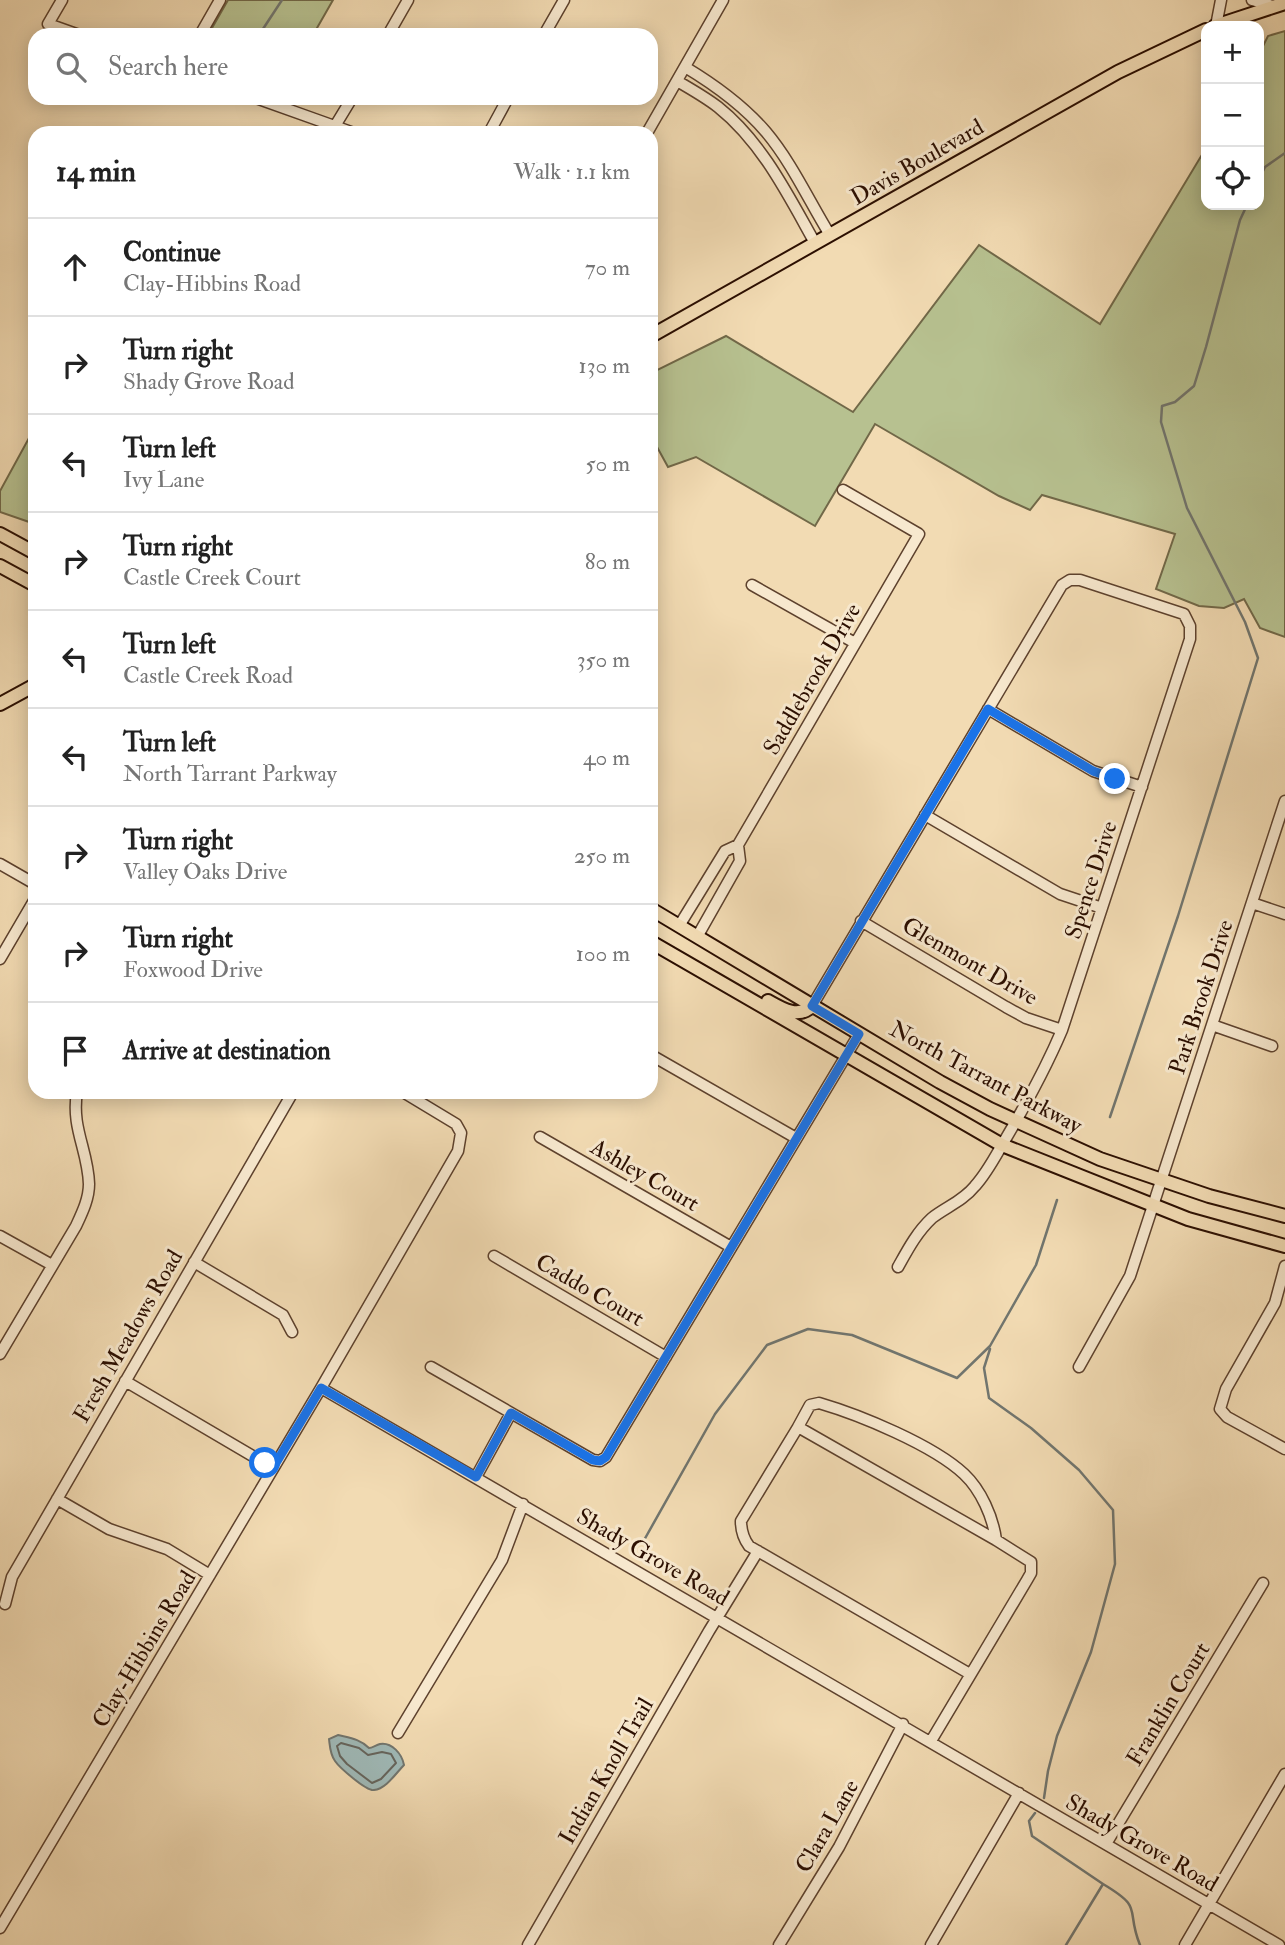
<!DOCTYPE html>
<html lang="en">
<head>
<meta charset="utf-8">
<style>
	body { margin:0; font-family:"IM FELL Double Pica",serif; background:#f2f2f2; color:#222 }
	.controls { position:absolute; right:21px; top:21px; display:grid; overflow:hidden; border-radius:14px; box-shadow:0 4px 18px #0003 }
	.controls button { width:63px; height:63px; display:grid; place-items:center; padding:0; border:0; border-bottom:2px solid #e0e0e0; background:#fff; color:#222; font:35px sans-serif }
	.stop { position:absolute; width:21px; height:21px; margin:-16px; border:5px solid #1a73e8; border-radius:50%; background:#fff }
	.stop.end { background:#1a73e8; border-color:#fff; box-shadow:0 2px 7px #0008 }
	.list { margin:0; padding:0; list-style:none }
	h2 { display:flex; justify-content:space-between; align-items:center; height:91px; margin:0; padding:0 28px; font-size:30px }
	h2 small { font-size:23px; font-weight:400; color:#767676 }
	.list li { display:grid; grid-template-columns:46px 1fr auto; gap:21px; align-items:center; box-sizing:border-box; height:98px; padding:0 28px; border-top:2px solid #e0e0e0 }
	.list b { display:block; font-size:26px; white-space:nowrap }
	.list p { margin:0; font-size:23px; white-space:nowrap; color:#767676 }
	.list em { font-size:23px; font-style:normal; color:#767676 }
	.icon { flex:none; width:38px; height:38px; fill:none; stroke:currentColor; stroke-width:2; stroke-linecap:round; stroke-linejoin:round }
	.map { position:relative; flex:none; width:1285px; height:1945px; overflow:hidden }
	.search { position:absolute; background:#fff; box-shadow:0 4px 18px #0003; left:28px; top:28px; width:630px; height:77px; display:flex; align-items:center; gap:18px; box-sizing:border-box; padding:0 24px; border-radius:21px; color:#767676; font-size:26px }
	.panel { position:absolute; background:#fff; box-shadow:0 4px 18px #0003; left:28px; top:126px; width:630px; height:973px; border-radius:21px }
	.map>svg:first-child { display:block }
	.green { fill:#b7c190; stroke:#716848; stroke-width:2 }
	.water { fill:#9fb9b7; stroke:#71756e; stroke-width:2 }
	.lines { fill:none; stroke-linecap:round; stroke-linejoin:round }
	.shore { stroke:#65645c; stroke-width:2 }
	.stream { stroke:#71756e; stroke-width:2.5 }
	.minor-casing { stroke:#5d412d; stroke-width:13 }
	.major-casing { stroke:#2b0e00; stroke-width:16 }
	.minor { stroke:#f7e8ce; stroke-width:10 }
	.major { stroke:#f2dbb3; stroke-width:12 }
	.route { stroke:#1a73e8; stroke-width:9 }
	.labels { text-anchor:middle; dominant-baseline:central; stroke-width:6; stroke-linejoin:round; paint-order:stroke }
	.street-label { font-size:23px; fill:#2b0e00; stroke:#f7e8ce }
</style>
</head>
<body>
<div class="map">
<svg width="1285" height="1945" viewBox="0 0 1285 1945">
	<rect width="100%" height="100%" fill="#f2dbb3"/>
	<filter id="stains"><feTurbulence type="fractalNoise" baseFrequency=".00286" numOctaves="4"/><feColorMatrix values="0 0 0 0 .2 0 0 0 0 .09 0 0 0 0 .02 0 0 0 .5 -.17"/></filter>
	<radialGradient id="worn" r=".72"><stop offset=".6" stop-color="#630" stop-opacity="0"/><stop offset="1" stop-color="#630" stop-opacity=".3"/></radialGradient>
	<path class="green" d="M228,0H333L313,35H208Z
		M1285,31V637L1260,628L1244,599L1224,608L1199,606L1156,589L1175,534L1042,495L1030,510L999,496L875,424L815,526L696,457L668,467L651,436V373L726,336L853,412L979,245L1100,324L1206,148V205H1259V54L1268,36Z
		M35,427V524L0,512V491Z"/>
	<path class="water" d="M338,1735C350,1738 360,1739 369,1748C372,1748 376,1745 380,1744C392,1742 402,1754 404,1765C396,1773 386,1789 374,1790C367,1792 339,1767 335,1761C330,1754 330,1747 329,1739Z"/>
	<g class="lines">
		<path class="shore" d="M341,1743L359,1748L368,1755L382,1752L391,1754L396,1763L381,1779L372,1783L347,1764L340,1756L337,1746Z"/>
		<path class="stream" d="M259,35L282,0
			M1259,179L1265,167L1285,153
			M1110,1117L1178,916L1258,658L1245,622L1187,508L1161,422L1162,406L1175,402L1194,386L1206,347L1240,220L1247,205
			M990,1349L984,1368L989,1398L1031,1428L1079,1470L1113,1510L1115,1564L1091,1652L1057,1736L1048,1771L1044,1798
			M643,1542L715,1414L767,1345L808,1329L852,1335L957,1378L990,1346L1036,1265L1057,1200
			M1035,1813L1029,1821L1032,1836L1103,1884L1066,1945
			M1103,1884C1145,1909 1125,1908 1140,1945"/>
		<defs>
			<path id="minor" d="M62,0L48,24L79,35
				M1252,0L1273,6
				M1216,26L1221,0
				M200,35L220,0
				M388,35L408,0
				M544,35L564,0
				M685,67C715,85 743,105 766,132C792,163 809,201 830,235
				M677,81C691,89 705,97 718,107C762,142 788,195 815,243
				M256,98L354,133
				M335,126L352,98
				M489,133L508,98
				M647,133L723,0
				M752,585L855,643
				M988,709L1093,771L1142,787
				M925,815L1060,894L1102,908
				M0,864L35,884
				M1252,903L1285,914
				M861,921L1006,1007L1026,1018L1062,1030
				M679,926L725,851L738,845L919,534L843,490
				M697,937L740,861L738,845
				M0,959L35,899
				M812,1006L1062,585L1070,580H1080L1184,614L1190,626V639L1062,1030C1045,1070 1024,1108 1002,1145C994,1159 986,1174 975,1186C963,1201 946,1207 932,1218C917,1232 908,1249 898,1267
				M1212,1025L1272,1046
				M651,1055L796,1138
				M540,1137L731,1247
				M0,1236L52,1265
				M494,1256L666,1357
				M194,1262L283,1315L292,1332
				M1285,1266L1275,1303L1226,1389L1220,1409L1227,1417L1285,1449
				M0,1354L76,1226C82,1213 89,1199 89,1184C88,1150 71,1128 77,1092
				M431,1367L593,1460L600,1461L606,1457L859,1034
				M1079,1367L1130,1276L1285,801
				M125,1381L273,1468
				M321,1388L1279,1945
				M798,1427L810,1405L819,1403C860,1415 933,1445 964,1474C981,1490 993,1517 996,1540
				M476,1477L511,1413
				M57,1499L109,1529L167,1549L210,1575
				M5,1604L12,1577L293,1092
				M398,1733L502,1560L523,1504
				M931,1741L1027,1580L1031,1573V1562L996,1540L798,1427L741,1521C741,1531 743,1538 749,1546L970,1674
				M1106,1844L1263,1583
				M0,1928L321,1388L458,1151L461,1133L456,1124L403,1092
				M528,1945L709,1631L758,1551
				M779,1945L839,1847L903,1724
				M931,1945L1019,1793
				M1185,1945L1285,1774"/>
			<path id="major" d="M1215,26L1285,3
				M651,336L1118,72L1206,30
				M0,534L35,553
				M0,566L35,585
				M0,704L35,685
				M651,909L940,1082L990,1109L1100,1159L1209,1196L1285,1216
				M651,942L1002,1145L1188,1219L1285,1246
				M768,1001C782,1009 798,1019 812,1006"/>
		</defs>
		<use href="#minor" class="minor-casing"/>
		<use href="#major" class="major-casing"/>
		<use href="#minor" class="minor"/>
		<use href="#major" class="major"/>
	</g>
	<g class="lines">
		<path class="route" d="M265,1463L273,1468L321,1388L476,1477L511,1413L593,1460L600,1461L606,1457L859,1034L812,1006L988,709L1093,771L1115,779"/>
	</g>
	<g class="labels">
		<g class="street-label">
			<text transform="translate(917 162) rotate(-30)">Davis Boulevard</text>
			<text transform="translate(812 679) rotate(-60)">Saddlebrook Drive</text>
			<text transform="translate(1091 880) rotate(-72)">Spence Drive</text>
			<text transform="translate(970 961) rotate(30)">Glenmont Drive</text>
			<text transform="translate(1201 997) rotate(-72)">Park Brook Drive</text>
			<text transform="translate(986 1077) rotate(28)">North Tarrant Parkway</text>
			<text transform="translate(645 1175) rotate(30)">Ashley Court</text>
			<text transform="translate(590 1290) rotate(30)">Caddo Court</text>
			<text transform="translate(128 1336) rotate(-60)">Fresh Meadows Road</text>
			<text transform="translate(653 1557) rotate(30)">Shady Grove Road</text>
			<text transform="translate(144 1649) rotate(-59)">Clay-Hibbins Road</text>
			<text transform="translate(1168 1704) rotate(-59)">Franklin Court</text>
			<text transform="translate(606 1771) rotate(-60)">Indian Knoll Trail</text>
			<text transform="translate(827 1826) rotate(-60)">Clara Lane</text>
			<text transform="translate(1142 1843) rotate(30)">Shady Grove Road</text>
		</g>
	</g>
	<rect width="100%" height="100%" filter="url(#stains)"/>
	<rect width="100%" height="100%" fill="url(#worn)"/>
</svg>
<div class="controls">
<button>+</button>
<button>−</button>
<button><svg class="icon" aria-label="locate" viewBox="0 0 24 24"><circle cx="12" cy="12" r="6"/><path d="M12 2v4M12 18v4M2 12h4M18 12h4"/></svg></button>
</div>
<div class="stop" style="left:265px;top:1463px"></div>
<div class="stop end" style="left:1115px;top:779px"></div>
<div class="search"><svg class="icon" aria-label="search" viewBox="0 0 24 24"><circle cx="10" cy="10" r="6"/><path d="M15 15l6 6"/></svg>Search here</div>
<section class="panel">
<h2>14 min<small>Walk · 1.1 km</small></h2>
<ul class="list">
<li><svg class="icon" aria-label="ahead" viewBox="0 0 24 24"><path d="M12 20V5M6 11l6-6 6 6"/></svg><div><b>Continue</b><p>Clay-Hibbins Road</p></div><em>70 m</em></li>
<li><svg class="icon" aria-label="right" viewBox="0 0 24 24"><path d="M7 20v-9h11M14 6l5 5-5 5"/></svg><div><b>Turn right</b><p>Shady Grove Road</p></div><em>130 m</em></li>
<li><svg class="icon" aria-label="left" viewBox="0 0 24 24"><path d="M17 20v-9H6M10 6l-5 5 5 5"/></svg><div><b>Turn left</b><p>Ivy Lane</p></div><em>50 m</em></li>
<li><svg class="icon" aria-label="right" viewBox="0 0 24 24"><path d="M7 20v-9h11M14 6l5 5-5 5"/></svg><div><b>Turn right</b><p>Castle Creek Court</p></div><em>80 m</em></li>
<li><svg class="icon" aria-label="left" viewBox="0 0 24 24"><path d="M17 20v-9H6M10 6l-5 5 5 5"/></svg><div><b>Turn left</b><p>Castle Creek Road</p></div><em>350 m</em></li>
<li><svg class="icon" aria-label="left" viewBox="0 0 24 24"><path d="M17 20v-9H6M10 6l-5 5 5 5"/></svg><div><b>Turn left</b><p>North Tarrant Parkway</p></div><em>40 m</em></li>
<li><svg class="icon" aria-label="right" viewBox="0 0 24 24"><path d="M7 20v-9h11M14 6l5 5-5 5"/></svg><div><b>Turn right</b><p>Valley Oaks Drive</p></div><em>250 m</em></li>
<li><svg class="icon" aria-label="right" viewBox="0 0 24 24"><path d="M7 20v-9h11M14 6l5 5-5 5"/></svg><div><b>Turn right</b><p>Foxwood Drive</p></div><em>100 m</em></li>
<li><svg class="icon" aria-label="arrive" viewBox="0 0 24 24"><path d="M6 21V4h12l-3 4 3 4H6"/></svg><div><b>Arrive at destination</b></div></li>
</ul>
</section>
</div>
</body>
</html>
